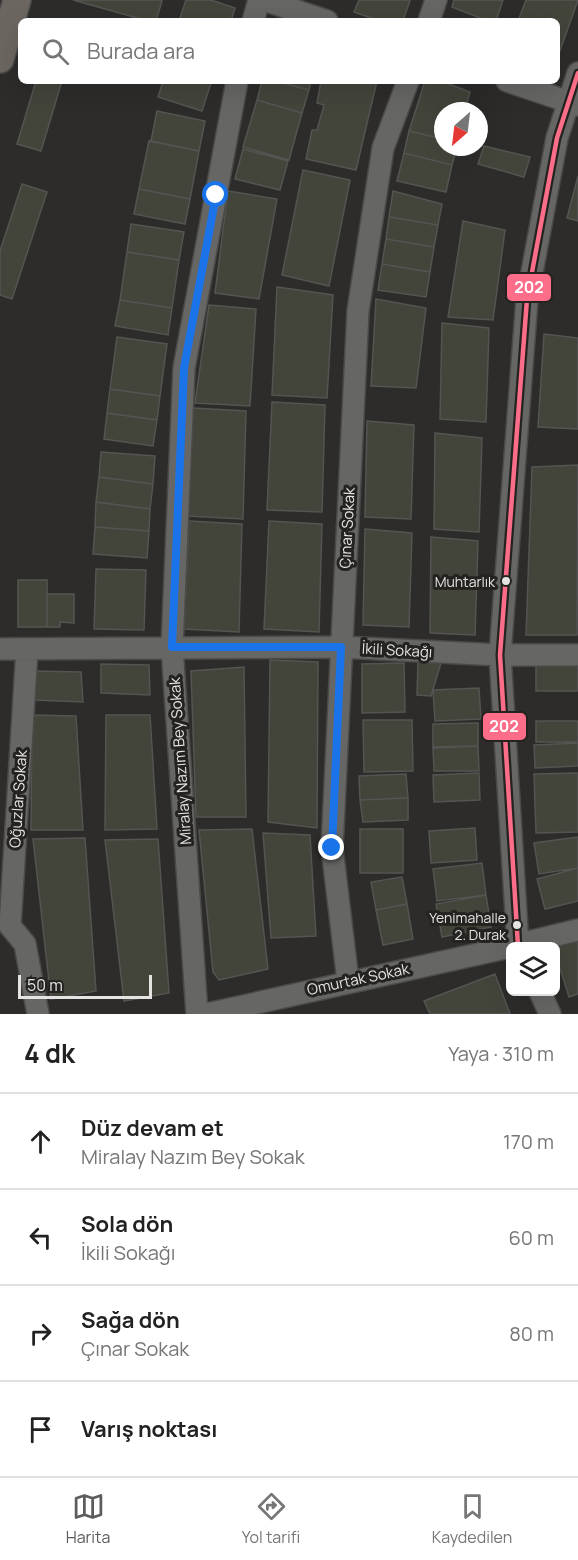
<!DOCTYPE html>
<html lang="tr">
<head>
<meta charset="utf-8">
<style>
	body { margin:0; font-family:Manrope,sans-serif; background:#f6f6f6; color:#222 }
	.controls { position:absolute; right:18px; bottom:18px; display:grid; overflow:hidden; border-radius:9px; box-shadow:0 6px 24px #0002 }
	.controls button { width:54px; height:54px; display:grid; place-items:center; padding:0; border:0; border-bottom:2px solid #e0e0e0; background:#fff; color:#222; font:30px sans-serif }
	.compass { position:absolute; left:434px; top:102px; width:54px; height:54px; border-radius:50%; background:#fff; box-shadow:0 6px 24px #0002; rotate:208deg }
	.scale { position:absolute; left:18px; bottom:15px; width:134px; box-sizing:border-box; padding-left:6px; border:3px solid #e5e4e2; border-top:0; font-size:16px; line-height:21px; white-space:nowrap; color:#e5e4e2; -webkit-text-stroke:4px #242320; paint-order:stroke }
	.stop { position:absolute; width:18px; height:18px; margin:-14px; border:4px solid #1a73e8; border-radius:50%; background:#fff }
	.stop.end { background:#1a73e8; border-color:#fff; box-shadow:0 2px 6px #0008 }
	.list { margin:0; padding:0; list-style:none }
	h2 { display:flex; justify-content:space-between; align-items:center; height:78px; margin:0; padding:0 24px; font-size:26px }
	h2 small { font-size:20px; font-weight:400; color:#767676 }
	.list li { display:grid; grid-template-columns:39px 1fr auto; gap:18px; align-items:center; box-sizing:border-box; height:96px; padding:0 24px; border-top:2px solid #e0e0e0 }
	.list b { display:block; font-size:22px; white-space:nowrap }
	.list p { margin:0; font-size:20px; white-space:nowrap; color:#767676 }
	.list em { font-size:20px; font-style:normal; color:#767676 }
	.icon { flex:none; width:33px; height:33px; fill:none; stroke:currentColor; stroke-width:2; stroke-linecap:round; stroke-linejoin:round }
	.map { position:relative; flex:none; width:578px; height:1014px; overflow:hidden }
	.search { position:absolute; background:#fff; box-shadow:0 6px 24px #0002; left:18px; right:18px; top:18px; height:66px; display:flex; align-items:center; gap:15px; box-sizing:border-box; padding:0 21px; border-radius:9px; color:#767676; font-size:22px }
	.sheet { height:462px; background:#fff }
	nav { display:flex; justify-content:space-around; align-items:center; box-sizing:border-box; height:84px; border-top:2px solid #e0e0e0; background:#fff; font-size:16px; color:#767676 }
	nav a { display:grid; justify-items:center; gap:3px }
	nav .on { color:#5d5c5c }
	.map>svg:first-child { display:block }
	.building { fill:#43443a; stroke:#545452; stroke-width:1.5 }
	.lines { fill:none; stroke-linecap:round; stroke-linejoin:round }
	.minor-casing { stroke:#4b4a48; stroke-width:24 }
	.major-casing { stroke:#4b4a48; stroke-width:30 }
	.minor { stroke:#666665; stroke-width:21 }
	.major { stroke:#6c6660; stroke-width:27 }
	.bus-1-casing { stroke:#242320; stroke-width:9 }
	.bus-1 { stroke:#fb6d88; stroke-width:4.5 }
	.route { stroke:#1a73e8; stroke-width:8 }
	.bus-dot { fill:#e5e4e2; stroke:#242320; stroke-width:2 }
	.labels { text-anchor:middle; dominant-baseline:central; stroke-width:6; stroke-linejoin:round; paint-order:stroke }
	.bus-label { font-size:14px; fill:#e5e4e2; stroke:#242320; text-anchor:end }
	.street-label { font-size:15px; fill:#e5e4e2; stroke:#242320 }
	.line-badge { stroke:#242320; stroke-width:2 }
	.badge-label { font-size:16px; text-anchor:middle; font-weight:bold; fill:#fff }
</style>
</head>
<body>
<div class="map">
<svg width="578" height="1014" viewBox="0 0 578 1014">
	<rect width="100%" height="100%" fill="#2d2c2a"/>
	<path class="building" d="M73,0H159L162,1L156,21H148Z
		M186,0H211L235,8L231,21H179Z
		M359,0H410L403,21H380L354,12Z
		M454,0H503L496,21H488L452,7Z
		M526,0H578L557,59V21H518Z
		M36,81H62L41,151L17,144Z
		M163,81L211,83L202,111L158,97Z
		M262,81H276L309,90L302,113L257,100Z
		M276,81H311L309,90Z
		M321,81H377L356,170L306,159L312,130H317L324,105L317,103Z
		M425,81H441L470,92L465,111H443V139L409,131Z
		M257,100L302,113L289,160L243,147Z
		M157,111L205,121L199,151L151,141Z
		M409,131L443,139V147H457L452,165L404,153Z
		M149,141L199,151L190,199L139,189Z
		M484,146L530,157L524,177L478,164Z
		M243,149L288,161L280,190L235,179Z
		M404,153L452,165L446,192L397,181Z
		M303,170L350,180L329,286L282,275Z
		M578,176V221L567,218Z
		M22,184L47,192L12,299L0,295V251Z
		M139,189L190,199L185,224L134,214Z
		M228,191L277,199L259,299L215,293Z
		M393,191L442,204L438,225L389,217Z
		M389,217L438,225L434,247L386,239Z
		M463,221L505,230L493,320L448,317Z
		M131,224L184,232L179,260L127,252Z
		M386,239L434,247L430,272L382,264Z
		M127,252L179,260L172,308L120,300Z
		M382,264L430,272L426,297L378,290Z
		M277,287L333,295L327,398L272,395Z
		M376,299L426,308L416,388L371,386Z
		M120,300L172,308L168,335L115,326Z
		M209,305L256,309L250,406L195,403Z
		M442,323L489,328L486,422L440,419Z
		M544,334L578,338V429L538,427Z
		M117,337L167,344L160,396L110,389Z
		M110,389L160,396L157,420L107,413Z
		M272,402L325,405L322,512L267,510Z
		M193,408L246,411L243,519L188,516Z
		M107,413L157,420L153,446L104,439Z
		M367,421L414,425L411,519L365,517Z
		M435,433L482,438L479,532L434,529Z
		M101,452L155,456L153,484L99,477Z
		M578,465L577,635H526L532,467Z
		M99,477L153,484L150,509L96,502Z
		M96,502L150,509L149,531L95,527Z
		M189,521L242,524L239,632L184,629Z
		M269,521L322,524L319,632L264,629Z
		M95,527L149,531L147,558L93,554Z
		M365,529L412,533L409,627L363,625Z
		M431,537L478,541L475,635L430,633Z
		M96,569L146,570L144,630L94,629Z
		M18,580H47V627H18Z
		M47,594H74V623L60,622V627H47Z
		M270,660L318,662L317,828L268,822Z
		M536,661H578V691H536Z
		M418,662L441,663L431,696L417,695Z
		M404,663L405,712L362,713V664Z
		M101,664L149,665L150,695L101,693Z
		M244,667L246,817H196L191,671Z
		M34,671L81,672L83,702L34,700Z
		M479,688L481,719L435,721L433,690Z
		M32,715L76,716L83,830H31Z
		M106,715H150L157,829L105,830Z
		M363,720H412L413,771L364,772Z
		M536,721H578V742H536Z
		M478,723V746L433,747V724Z
		M578,743V766L535,768L534,745Z
		M478,746L479,771H434L433,748Z
		M479,773L480,800L434,802L433,775Z
		M578,773V832L536,833L534,774Z
		M406,774L408,798L360,800L359,776Z
		M408,798V820L363,822L360,800Z
		M475,828L477,860L431,863L429,831Z
		M252,829L268,969L219,980L213,972L199,830Z
		M360,829H403V873H360Z
		M263,833L310,835L316,936L271,938Z
		M578,837V868L539,874L534,843Z
		M85,838L96,991L51,999L33,839Z
		M158,839L169,993L124,1001L105,840Z
		M482,863L486,895L437,901L433,869Z
		M578,868V901L545,909L537,879Z
		M402,877L407,904L376,910L371,882Z
		M486,895L491,927L442,937L436,904Z
		M407,904L413,939L383,945L376,910Z
		M578,938V994L569,997L553,946Z
		M495,974L510,1014H430L424,1001Z"/>
	<g class="lines">
		<defs>
			<path id="minor" d="M264,0L327,21
				M253,21L259,0
				M429,21L436,0
				M507,81L578,105
				M0,649L341,647L500,655H578
				M27,649L10,926L25,944L38,1014
				M512,946L578,930
				M518,946L500,655L527,299L557,138L578,73
				M348,981L332,848L358,311L383,148L408,81
				M540,992L550,1014
				M197,1014L172,647L184,368L237,81
				M207,1014L510,947"/>
			<path id="major" d="M0,59L17,0"/>
		</defs>
		<use href="#minor" class="minor-casing"/>
		<use href="#major" class="major-casing"/>
		<use href="#minor" class="minor"/>
		<use href="#major" class="major"/>
		<defs>
			<path id="bus-1" d="M518,946L500,655L527,299L557,138L578,73"/>
		</defs>
		<use href="#bus-1" class="bus-1-casing"/>
		<use href="#bus-1" class="bus-1"/>
	</g>
	<g class="lines">
		<path class="route" d="M216,195L184,368L172,647H341L332,848"/>
	</g>
	<g class="bus-dot">
		<circle cx="506" cy="581" r="5"/>
		<circle cx="517" cy="925" r="5"/>
	</g>
	<g class="labels">
		<g class="bus-label">
			<text x="495" y="581">Muhtarlık</text>
			<text x="506" y="917">Yenimahalle<tspan x="506" dy="17">2. Durak</tspan></text>
		</g>
		<g class="street-label">
			<text transform="translate(347 528) rotate(-87)">Çınar Sokak</text>
			<text transform="translate(397 650) rotate(3)">İkili Sokağı</text>
			<text transform="translate(180 761) rotate(-94)">Miralay Nazım Bey Sokak</text>
			<text transform="translate(18 799) rotate(-86)">Oğuzlar Sokak</text>
			<text transform="translate(358 979) rotate(-12)">Omurtak Sokak</text>
		</g>
	</g>
	<g class="line-badge">
		<rect x="506" y="273" width="46" height="29" rx="6" fill="#fb6d88"/>
		<rect x="482" y="712" width="45" height="29" rx="6" fill="#fb6d88"/>
	</g>
	<g class="badge-label">
		<text x="529" y="293">202</text>
		<text x="504" y="732">202</text>
	</g>
</svg>
<div class="controls">
<button><svg class="icon" aria-label="layers" viewBox="0 0 24 24"><path d="M12 4l9 5-9 5-9-5zM3 14l9 5 9-5"/></svg></button>
</div>
<svg class="compass" viewBox="-18 -18 36 36"><path d="M0-13l5 13h-10z" fill="#e53935"/><path d="M0 13l5-13h-10z" fill="#767676"/></svg>
<div class="scale">50 m</div>
<div class="stop" style="left:216px;top:195px"></div>
<div class="stop end" style="left:332px;top:848px"></div>
<div class="search"><svg class="icon" aria-label="search" viewBox="0 0 24 24"><circle cx="10" cy="10" r="6"/><path d="M15 15l6 6"/></svg>Burada ara</div>
</div>
<section class="sheet">
<h2>4 dk<small>Yaya · 310 m</small></h2>
<ul class="list">
<li><svg class="icon" aria-label="ahead" viewBox="0 0 24 24"><path d="M12 20V5M6 11l6-6 6 6"/></svg><div><b>Düz devam et</b><p>Miralay Nazım Bey Sokak</p></div><em>170 m</em></li>
<li><svg class="icon" aria-label="left" viewBox="0 0 24 24"><path d="M17 20v-9H6M10 6l-5 5 5 5"/></svg><div><b>Sola dön</b><p>İkili Sokağı</p></div><em>60 m</em></li>
<li><svg class="icon" aria-label="right" viewBox="0 0 24 24"><path d="M7 20v-9h11M14 6l5 5-5 5"/></svg><div><b>Sağa dön</b><p>Çınar Sokak</p></div><em>80 m</em></li>
<li><svg class="icon" aria-label="arrive" viewBox="0 0 24 24"><path d="M6 21V4h12l-3 4 3 4H6"/></svg><div><b>Varış noktası</b></div></li>
</ul>
</section>
<nav>
<a class="on"><svg class="icon" aria-label="map" viewBox="0 0 24 24"><path d="M3 6l6-2 6 2 6-2v14l-6 2-6-2-6 2zM9 4v14M15 6v14"/></svg>Harita</a>
<a><svg class="icon" aria-label="directions" viewBox="0 0 24 24"><path d="M12 3l9 9-9 9-9-9zM9 14v-3h6M13 9l2 2-2 2"/></svg>Yol tarifi</a>
<a><svg class="icon" aria-label="saved" viewBox="0 0 24 24"><path d="M7 4h10v16l-5-4-5 4z"/></svg>Kaydedilen</a>
</nav>
</body>
</html>
